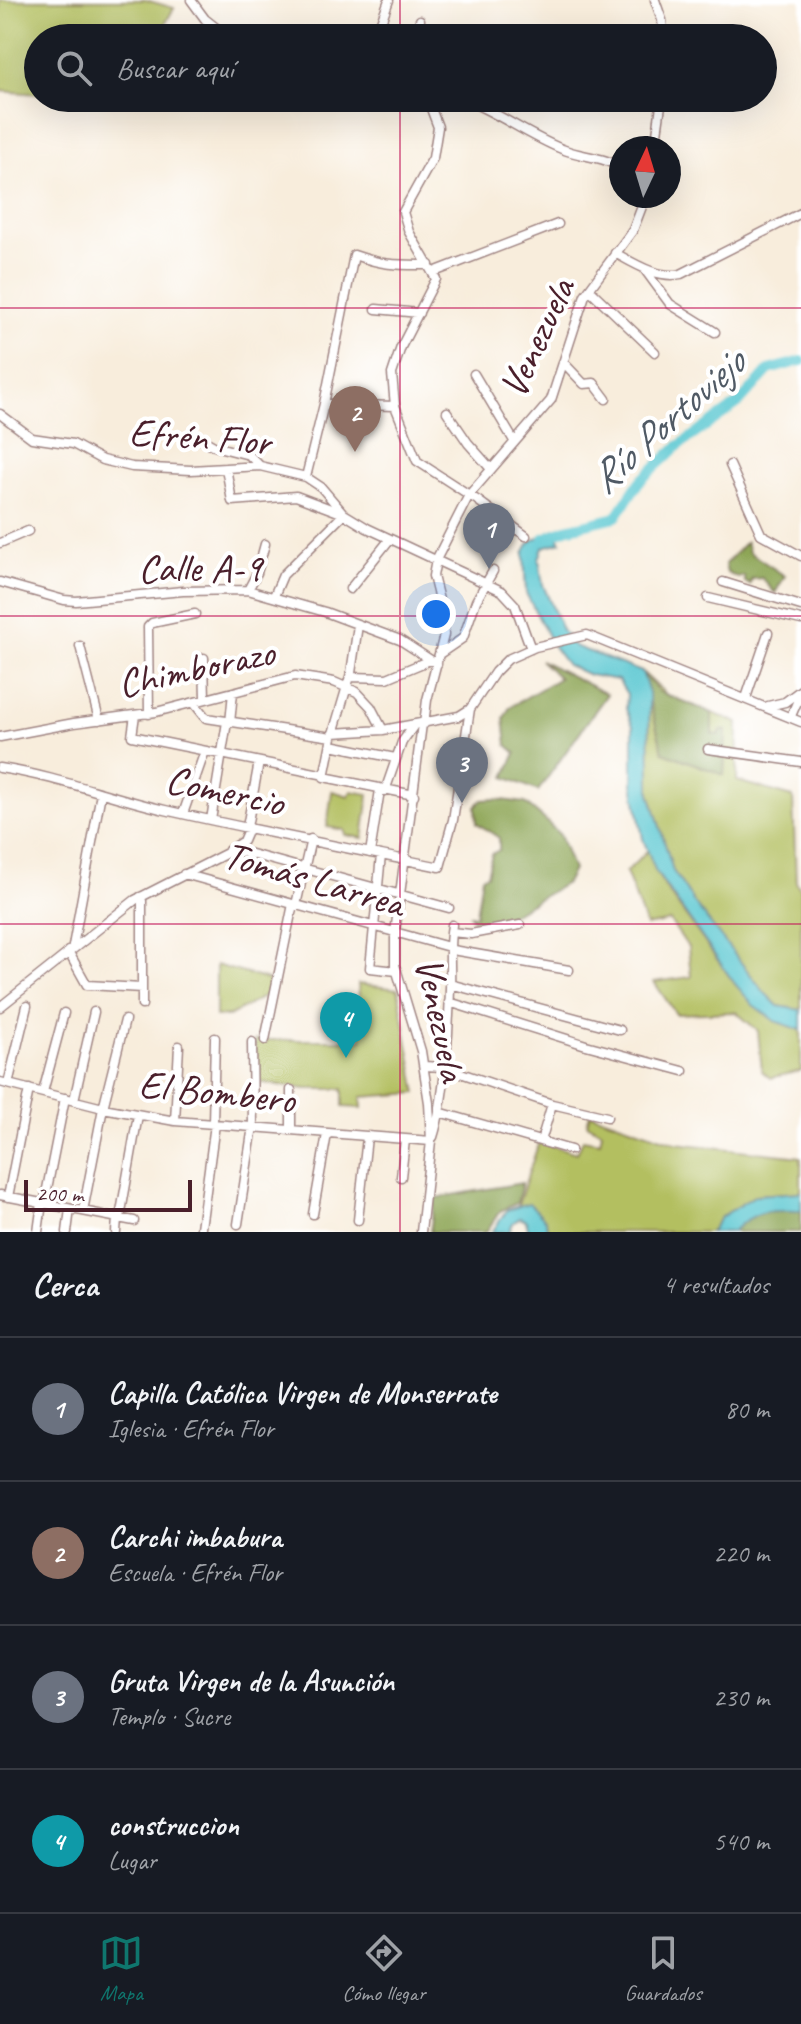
<!DOCTYPE html>
<html lang="es">
<head>
<meta charset="utf-8">
<style>
	body { margin:0; font-family:Caveat,sans-serif; background:#242831; color:#f1f3f6 }
	.compass { position:absolute; left:609px; top:136px; width:72px; height:72px; border-radius:50%; background:#171b24; box-shadow:0 8px 32px #0002; rotate:4deg }
	.scale { position:absolute; left:24px; bottom:20px; width:168px; box-sizing:border-box; padding-left:8px; border:4px solid #4a1f2b; border-top:0; font-size:22px; line-height:28px; white-space:nowrap; color:#4a1f2b; -webkit-text-stroke:6px #fff; paint-order:stroke }
	.you { position:absolute; left:436px; top:614px; width:28px; height:28px; margin:-20px; border:6px solid #fff; border-radius:50%; background:#1a73e8; box-shadow:0 0 0 12px #1a73e833 }
	.badge { display:grid; place-items:center; width:52px; height:52px; border-radius:50%; background:#0f766e; color:#fff; font-size:26px; font-weight:700 }
	.pin { position:absolute; translate:-50% -66px; filter:drop-shadow(0 2px 4px #0008) }
	.pin::after { content:''; position:absolute; top:42px; width:28px; height:24px; background:inherit; clip-path:polygon(0 0,100% 0,50% 100%) }
	.list { margin:0; padding:0; list-style:none }
	h2 { display:flex; justify-content:space-between; align-items:center; height:104px; margin:0; padding:0 32px; font-size:34px }
	h2 small { font-size:26px; font-weight:400; color:#9ea1a6 }
	.list li { display:grid; grid-template-columns:52px 1fr auto; gap:24px; align-items:center; box-sizing:border-box; height:144px; padding:0 32px; border-top:2px solid #363941 }
	.list b { display:block; font-size:30px; white-space:nowrap }
	.list p { margin:0; font-size:26px; white-space:nowrap; color:#9ea1a6 }
	.list em { font-size:26px; font-style:normal; color:#9ea1a6 }
	.icon { flex:none; width:44px; height:44px; fill:none; stroke:currentColor; stroke-width:2; stroke-linecap:round; stroke-linejoin:round }
	.map { position:relative; flex:none; width:801px; height:1232px; overflow:hidden }
	.search { position:absolute; background:#171b24; box-shadow:0 8px 32px #0002; left:24px; right:24px; top:24px; height:88px; display:flex; align-items:center; gap:20px; box-sizing:border-box; padding:0 28px; border-radius:44px; color:#9ea1a6; font-size:30px }
	.sheet { height:680px; background:#171b24 }
	nav { display:flex; justify-content:space-around; align-items:center; box-sizing:border-box; height:112px; border-top:2px solid #363941; background:#171b24; font-size:22px; color:#9ea1a6 }
	nav a { display:grid; justify-items:center; gap:4px }
	nav .on { color:#0f766e }
	.map>svg:first-child { display:block }
	.green { fill:#b3bf61; stroke:#7e6f46; stroke-width:2 }
	.forest { fill:#8ea657; stroke:#6c6241; stroke-width:2 }
	.water { fill:#5bc8d2; stroke:#52747e; stroke-width:2 }
	.lines { fill:none; stroke-linecap:round; stroke-linejoin:round }
	.river { stroke:#5bc8d2; stroke-width:10 }
	.minor-casing { stroke:#a18684; stroke-width:11 }
	.minor { stroke:#fff; stroke-width:8 }
	.grid { fill:none; stroke:#c2185b; stroke-width:2; stroke-opacity:0.55 }
	.labels { text-anchor:middle; dominant-baseline:central; stroke-width:8; stroke-linejoin:round; paint-order:stroke }
	.street-label { font-size:40px; fill:#4a1f2b; stroke:#fff }
	.water-label { font-size:42px; font-style:italic; fill:#505a65; stroke:#fff }
</style>
</head>
<body>
<div class="map">
<svg width="801" height="1232" viewBox="0 0 801 1232">
	<rect width="100%" height="100%" fill="#fff"/>
	<filter id="ink" filterUnits="userSpaceOnUse"><feTurbulence type="fractalNoise" baseFrequency=".0125" numOctaves="2"/><feDisplacementMap in="SourceGraphic" scale="16" xChannelSelector="R" yChannelSelector="G"/><feConvolveMatrix kernelMatrix="1 2 1 2 8 2 1 2 1" color-interpolation-filters="sRGB"/></filter>
	<filter id="wash" filterUnits="userSpaceOnUse"><feTurbulence type="fractalNoise" baseFrequency=".006" numOctaves="4" result="noise"/><feDisplacementMap in="SourceGraphic" scale="32" xChannelSelector="R" yChannelSelector="G"/><feGaussianBlur stdDeviation="1.8" result="paint"/><feColorMatrix in="noise" values="0 0 0 0 0 0 0 0 0 0 0 0 0 0 0 0 0 1.4 0 .05"/><feComposite in="paint" operator="in"/></filter>
	<g filter="url(#wash)">
		<rect width="100%" height="100%" fill="#f8eddc"/>
		<path class="green" d="M0,0H146L174,8L157,38H38V94L0,91Z
			M642,672L667,695L738,723L737,781L793,797L796,882L801,890V1010L778,1006L765,993L697,907L673,871L650,793L649,693Z
			M332,791L349,796L351,791L369,794L363,838L345,835V830L327,827Z
			M648,850L656,872L669,893L735,984L775,1021L801,1030V1071L770,1078L762,1071L758,1031L736,1012L676,1014L654,982L691,977L688,947L670,921L646,926L626,872Z
			M216,965L271,981L268,994L229,1016L216,1017Z
			M358,984L398,989L417,1093L361,1097L362,1108L343,1107V1089H306L256,1082L255,1040H362Z
			M590,1113L676,1143L801,1157V1192L756,1195L721,1217L710,1232H547L546,1220L518,1205L539,1142L577,1153L583,1139L600,1142L602,1132L587,1124Z"/>
		<path class="forest" d="M746,542L749,552L785,576L775,593L762,578L752,579L750,585L745,582L744,576L738,578L727,573L725,564Z
			M540,660L607,694L538,791L505,777L516,753L507,745L504,718L510,707L559,678Z
			M642,672L659,692L712,713V734L719,735L721,731L726,730L724,775L663,752Z
			M495,799L525,803L544,819L560,835L573,870L566,883L505,918L487,921L473,919L470,915H476L482,876L487,875L492,854L499,850V838L477,823L476,806L482,800Z
			M522,1183L517,1203L500,1211L486,1232H430L435,1198Z
			M768,1210L801,1211V1232H732L749,1216Z"/>
		<path class="water" d="M554,529L561,542L543,547L539,559L543,585L562,630L574,646L642,672L649,693L650,793L673,871L697,907L765,993L778,1006L801,1010V1030L775,1021L753,1005L735,984L656,872L643,839L633,784V726L626,709L627,694L618,680L589,675L567,665L554,648L526,593L524,553L530,542Z
			M801,1192V1211C768,1210 756,1209 732,1232H710L721,1217L756,1195Z
			M529,1203L546,1220L547,1232H529L526,1221L520,1218L513,1223L509,1232H492L507,1210Z"/>
		<g class="lines">
			<path class="river" d="M544,538L566,529L616,517L639,482L677,447L740,402L769,370L801,361"/>
		</g>
	</g>
	<g filter="url(#ink)">
		<g class="lines">
			<defs>
				<path id="minor" d="M191,0L205,19L229,38
					M655,0L662,20L664,38
					M375,38L389,0
					M413,38L420,20
					M427,98L438,127L433,158L403,212L409,232L436,279L401,347L392,374L395,406L417,461L477,500L526,536
					M461,98C496,111 527,135 562,149C581,157 604,156 621,168
					M655,148L662,98
					M615,253C635,264 658,279 681,274L801,213
					M645,270L670,304L715,332
					M434,272L558,224
					M590,290L655,352
					M376,309L419,313
					M563,362L584,384L594,383L606,399
					M474,374L514,441
					M324,404L395,406
					M447,412L468,443L491,469
					M0,414L32,438L73,444L102,460L132,467L191,470L260,466L306,477L321,487L344,514L367,528L502,591L515,605L531,649
					M191,433L214,446L249,455L260,466
					M730,465L761,534L801,556
					M226,468L232,501L296,496L344,514L283,575L274,596
					M306,477L324,404L354,255C386,266 396,265 429,265
					M0,543L28,531
					M0,582L64,600L76,601L183,591L248,590L325,612L400,640L437,664
					M723,582L801,606
					M350,589L390,539
					M248,590L257,573L265,544
					M708,598L801,620
					M80,646L99,720
					M441,653L463,638L476,601L493,571
					M204,658L205,699
					M350,677L387,678L430,660
					M746,698L768,633
					M194,703L206,718L332,737
					M768,706L785,702L801,690
					M149,714L148,627L152,623L195,614
					M135,715L132,736L325,775L324,777L414,795
					M791,716L801,693
					M230,723L233,692
					M424,724L427,700L444,635L443,616L433,576L436,560L469,495L551,400L585,295L633,230L646,196
					M333,733L383,730L459,716L470,709L495,672L508,659L535,647L587,635L801,722
					M0,737L74,723L156,712L295,676L334,682L357,692L371,707L383,730
					M331,745L395,758
					M708,749L801,762
					M0,768C58,777 109,797 165,810C256,831 348,848 440,867L453,820L470,709
					M324,777L332,737L351,673L358,625
					M183,814L205,751
					M211,820L227,722
					M247,827L259,762
					M229,850L243,841L249,827
					M370,853L380,790L385,791L402,742L413,727
					M381,855L370,968L397,971
					M184,874L449,947L452,950L569,970
					M140,897L142,901V1005
					M296,905L311,839
					M451,932L471,934L520,925
					M73,946L101,793
					M68,951L87,985L142,988
					M450,981V984L620,1030
					M449,1002L586,1045L683,1071
					M0,1007L135,900L231,851L244,852L449,908
					M265,1040L293,904
					M424,1066L443,1067L552,1104L607,1117
					M0,1082L103,1108L175,1121L431,1141
					M8,1084L27,1006
					M291,1090V1130
					M43,1092L64,1013
					M74,1100L94,1012
					M439,1112L571,1150
					M175,1121L179,1046
					M433,1137C445,1100 449,1029 450,988C451,967 448,947 452,925
					M541,1141L552,1104
					M401,1177L405,1140
					M0,1195L134,1221
					M8,1197L29,1089
					M83,1211L103,1108L125,1020
					M313,1214L327,1134
					M120,1218L138,1115
					M358,1220L367,1137
					M238,1224L253,1126L252,1042
					M201,1228L215,1124L213,1123L215,1038
					M38,1232L42,1203L44,1204L65,1098
					M67,1232L70,1209
					M116,1232L117,1218
					M421,1232L431,1141L429,1103L421,1051L395,965V933L422,724"/>
			</defs>
			<use href="#minor" class="minor-casing"/>
			<use href="#minor" class="minor"/>
		</g>
	</g>
	<path class="grid" d="M400,0V38M400,98V1232M0,308H801M0,616H801M0,924H801"/>
	<g class="labels">
		<g class="street-label">
			<text transform="translate(537 338) rotate(-65)">Venezuela</text>
			<text transform="translate(200 437) rotate(4)">Efrén Flor</text>
			<text x="200" y="568">Calle A-9</text>
			<text transform="translate(196 668) rotate(-12)">Chimborazo</text>
			<text transform="translate(225 791) rotate(12)">Comercio</text>
			<text transform="translate(314 879) rotate(16)">Tomás Larrea</text>
			<text transform="translate(441 1019) rotate(78)">Venezuela</text>
			<text transform="translate(217 1092) rotate(6)">El Bombero</text>
		</g>
		<g class="water-label">
			<text transform="translate(667 421) rotate(-42)">Río Portoviejo</text>
		</g>
	</g>
</svg>
<svg class="compass" viewBox="-18 -18 36 36"><path d="M0-13l5 13h-10z" fill="#e53935"/><path d="M0 13l5-13h-10z" fill="#9ea1a6"/></svg>
<div class="scale">200 m</div>
<div class="you"></div>
<div class="pin badge" style="left:489px;top:569px;background:#6b7280">1</div>
<div class="pin badge" style="left:355px;top:452px;background:#8d6e63">2</div>
<div class="pin badge" style="left:462px;top:803px;background:#6b7280">3</div>
<div class="pin badge" style="left:346px;top:1058px;background:#0f9aa8">4</div>
<div class="search"><svg class="icon" aria-label="search" viewBox="0 0 24 24"><circle cx="10" cy="10" r="6"/><path d="M15 15l6 6"/></svg>Buscar aquí</div>
</div>
<section class="sheet">
<h2>Cerca<small>4 resultados</small></h2>
<ul class="list">
<li><span class="badge" style="background:#6b7280">1</span><div><b>Capilla Católica Virgen de Monserrate</b><p>Iglesia · Efrén Flor</p></div><em>80 m</em></li>
<li><span class="badge" style="background:#8d6e63">2</span><div><b>Carchi imbabura</b><p>Escuela · Efrén Flor</p></div><em>220 m</em></li>
<li><span class="badge" style="background:#6b7280">3</span><div><b>Gruta Virgen de la Asunción</b><p>Templo · Sucre</p></div><em>230 m</em></li>
<li><span class="badge" style="background:#0f9aa8">4</span><div><b>construccion</b><p>Lugar</p></div><em>540 m</em></li>
</ul>
</section>
<nav>
<a class="on"><svg class="icon" aria-label="map" viewBox="0 0 24 24"><path d="M3 6l6-2 6 2 6-2v14l-6 2-6-2-6 2zM9 4v14M15 6v14"/></svg>Mapa</a>
<a><svg class="icon" aria-label="directions" viewBox="0 0 24 24"><path d="M12 3l9 9-9 9-9-9zM9 14v-3h6M13 9l2 2-2 2"/></svg>Cómo llegar</a>
<a><svg class="icon" aria-label="saved" viewBox="0 0 24 24"><path d="M7 4h10v16l-5-4-5 4z"/></svg>Guardados</a>
</nav>
</body>
</html>
